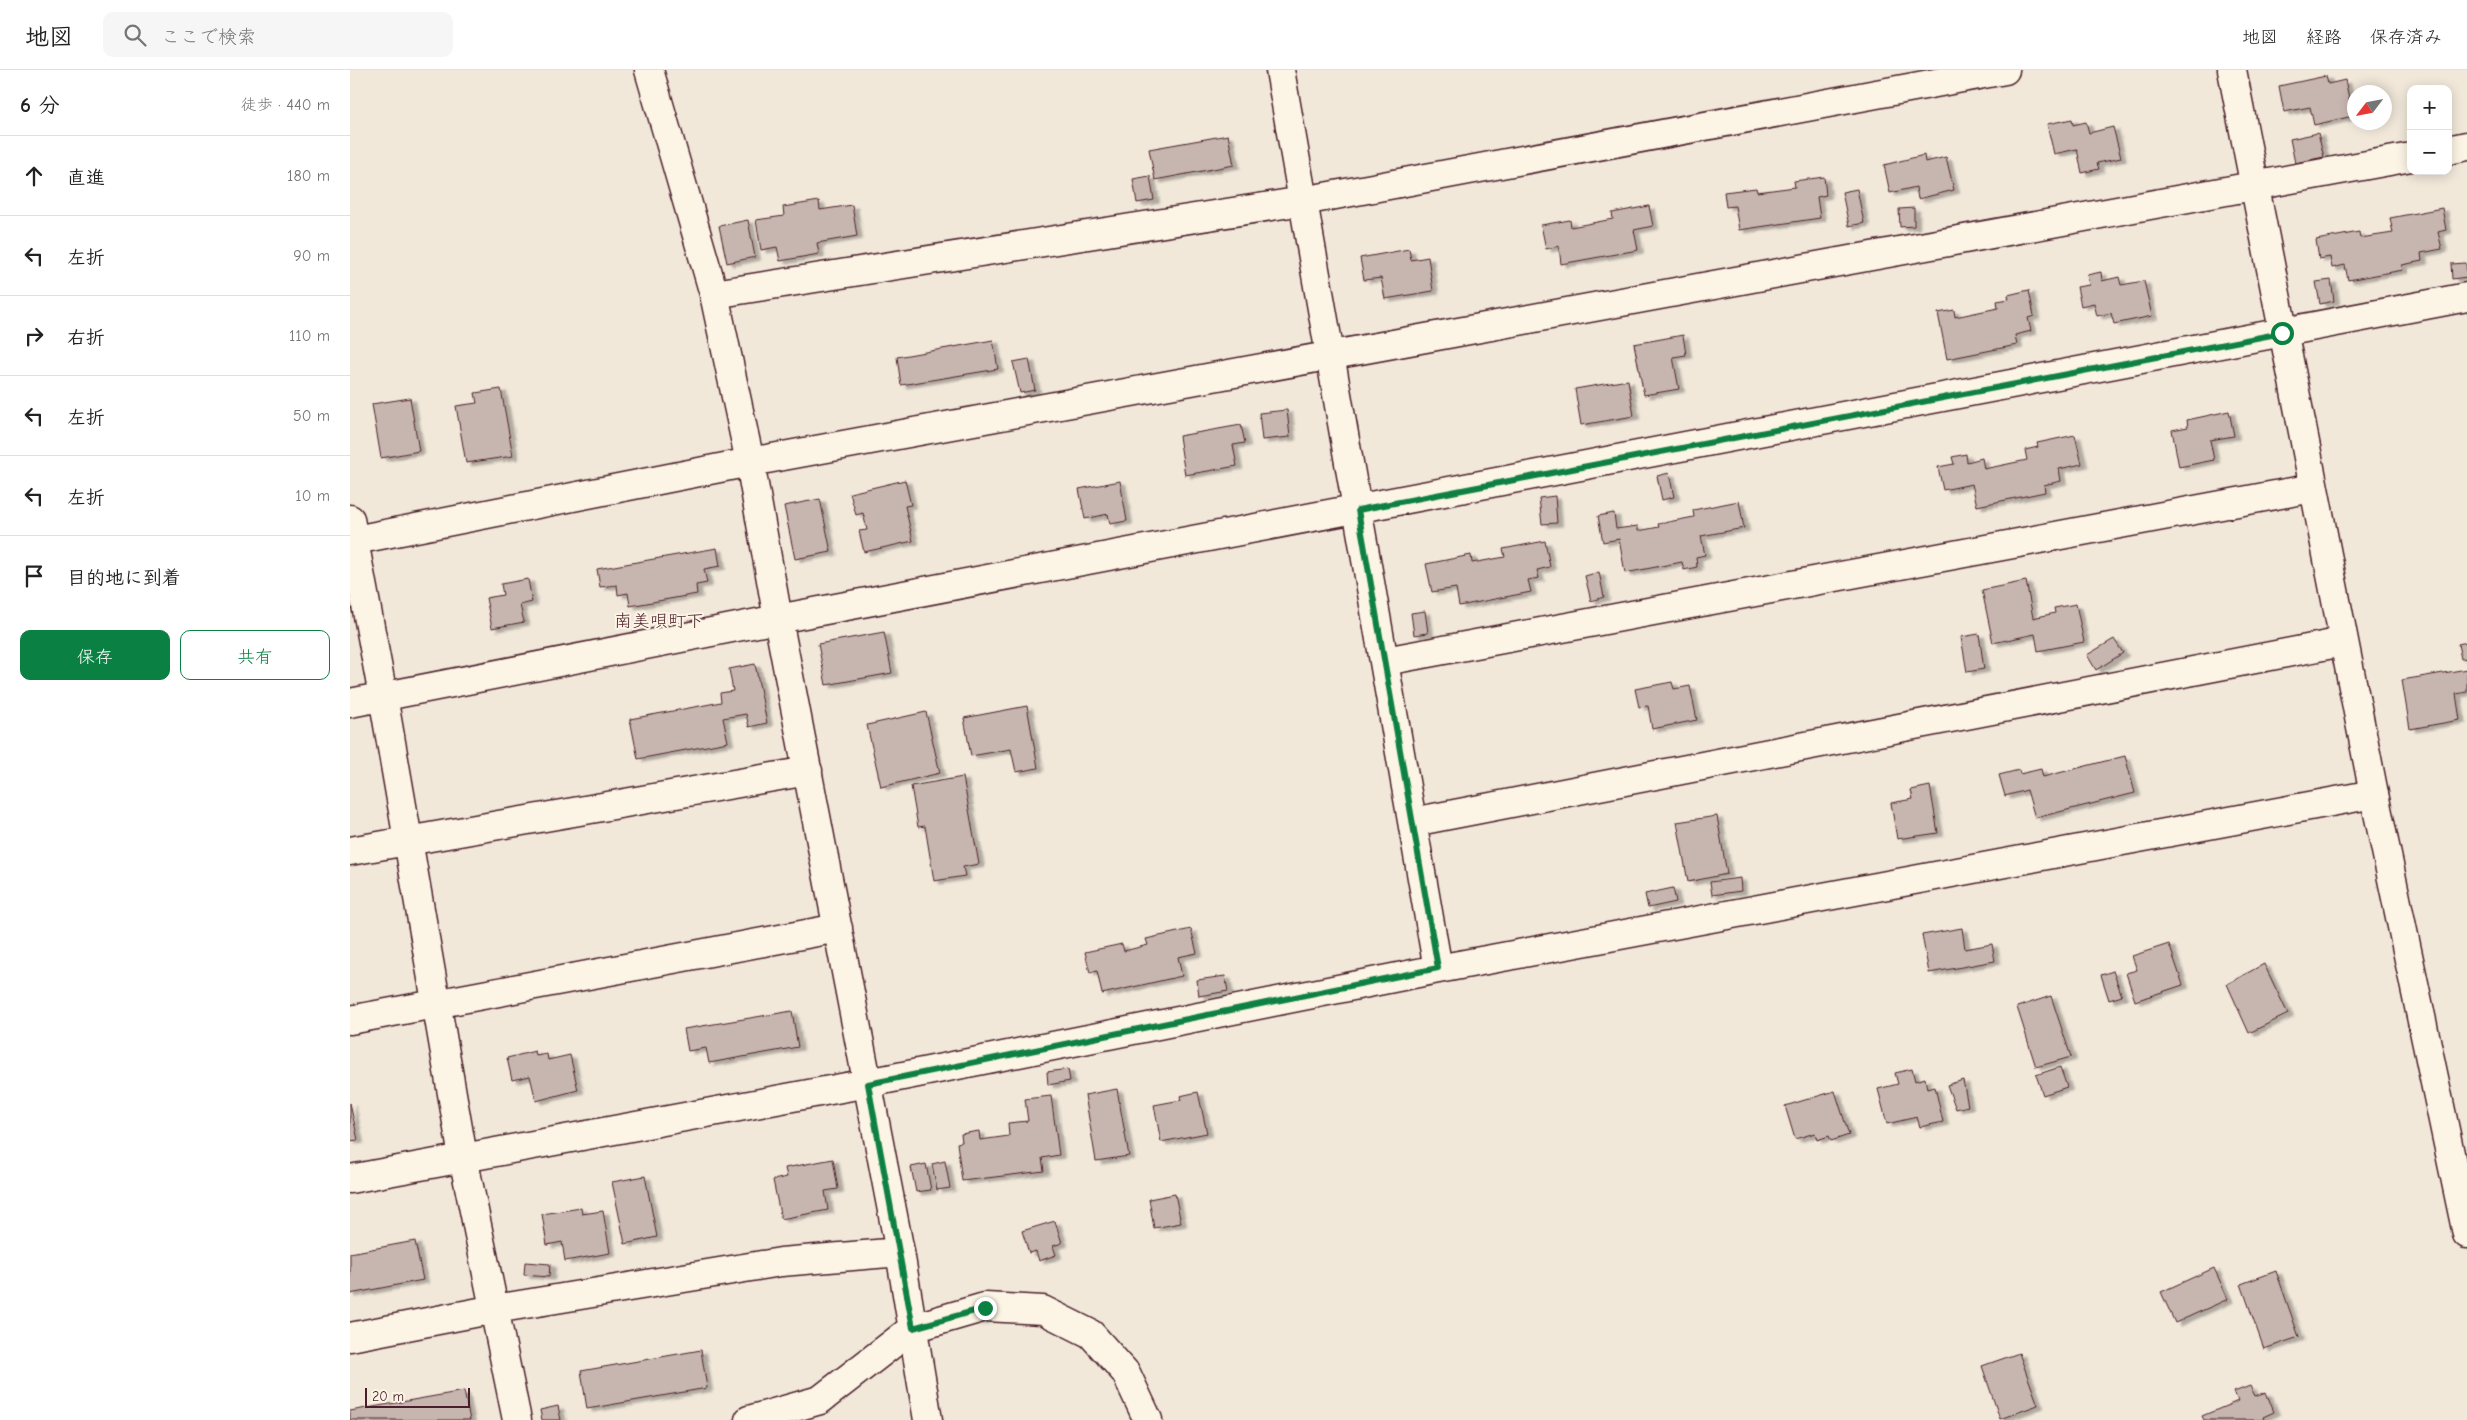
<!DOCTYPE html>
<html lang="ja">
<head>
<meta charset="utf-8">
<style>
	body { margin:0; font-family:"Comic Neue","Klee One",sans-serif; background:#f6f6f6; color:#222 }
	.controls { position:absolute; right:15px; top:15px; display:grid; overflow:hidden; border-radius:10px; box-shadow:0 2px 12px #0003 }
	.controls button { width:45px; height:45px; display:grid; place-items:center; padding:0; border:0; border-bottom:1px solid #e0e0e0; background:#fff; color:#222; font:25px sans-serif }
	.compass { position:absolute; left:1997px; top:15px; width:45px; height:45px; border-radius:50%; background:#fff; box-shadow:0 2px 12px #0003; rotate:238deg }
	.scale { position:absolute; left:15px; bottom:12px; width:105px; box-sizing:border-box; padding-left:5px; border:2px solid #4a1f2b; border-top:0; font-size:14px; line-height:18px; white-space:nowrap; color:#4a1f2b; -webkit-text-stroke:4px #fcf5e5; paint-order:stroke }
	.stop { position:absolute; width:15px; height:15px; margin:-11px; border:4px solid #0b8043; border-radius:50%; background:#fff }
	.stop.end { background:#0b8043; border-color:#fff; box-shadow:0 1px 5px #0008 }
	.list { margin:0; padding:0; list-style:none }
	h2 { display:flex; justify-content:space-between; align-items:center; height:65px; margin:0; padding:0 20px; font-size:21px }
	h2 small { font-size:16px; font-weight:400; color:#767676 }
	.list li { display:grid; grid-template-columns:32px 1fr auto; gap:15px; align-items:center; box-sizing:border-box; height:80px; padding:0 20px; border-top:1px solid #e0e0e0 }
	.list b { display:block; font-size:19px; white-space:nowrap }
	.list em { font-size:16px; font-style:normal; color:#767676 }
	.actions { display:flex; gap:10px; padding:15px 20px }
	.actions a { flex:1; padding:11px 0; border:1px solid #0b8043; border-radius:10px; text-align:center; font-size:18px; color:#0b8043 }
	.actions .main { background:#0b8043; color:#fff }
	.icon { flex:none; width:28px; height:28px; fill:none; stroke:currentColor; stroke-width:2; stroke-linecap:round; stroke-linejoin:round }
	.map { position:relative; flex:none; width:2117px; height:1350px; overflow:hidden }
	header { display:flex; align-items:center; gap:30px; box-sizing:border-box; height:70px; padding:0 25px; background:#fff; border-bottom:1px solid #e0e0e0 }
	header strong { font-size:24px }
	nav { display:flex; gap:28px; margin-inline-start:auto; font-size:18px }
	.search { width:350px; height:45px; background:#f6f6f6; display:flex; align-items:center; gap:12px; box-sizing:border-box; padding:0 18px; border-radius:10px; color:#767676; font-size:19px }
	main { display:flex }
	aside { flex:1; background:#fff }
	.map>svg:first-child { display:block }
	.building { fill:#c7b6af; stroke:#4a1f2b; filter:url(#shadow) }
	.lines { fill:none; stroke-linecap:round; stroke-linejoin:round }
	.street-casing { stroke:#4a1f2b; stroke-width:31 }
	.secondary-casing { stroke:#4a1f2b; stroke-width:31 }
	.street { stroke:#fcf5e5; stroke-width:28 }
	.secondary { stroke:#fcf5e5; stroke-width:28 }
	.route { stroke:#0b8043; stroke-width:6 }
	.labels { text-anchor:middle; dominant-baseline:central; stroke-width:4; stroke-linejoin:round; paint-order:stroke }
	.quarter-label { font-size:18px; fill:#4a1f2b; stroke:#fcf5e5 }
</style>
</head>
<body>
<header>
<strong>地図</strong>
<div class="search"><svg class="icon" aria-label="search" viewBox="0 0 24 24"><circle cx="10" cy="10" r="6"/><path d="M15 15l6 6"/></svg>ここで検索</div>
<nav><a>地図</a><a>経路</a><a>保存済み</a></nav>
</header>
<main>
<aside>
<h2>6 分<small>徒歩 · 440 m</small></h2>
<ul class="list">
<li><svg class="icon" aria-label="ahead" viewBox="0 0 24 24"><path d="M12 20V5M6 11l6-6 6 6"/></svg><div><b>直進</b></div><em>180 m</em></li>
<li><svg class="icon" aria-label="left" viewBox="0 0 24 24"><path d="M17 20v-9H6M10 6l-5 5 5 5"/></svg><div><b>左折</b></div><em>90 m</em></li>
<li><svg class="icon" aria-label="right" viewBox="0 0 24 24"><path d="M7 20v-9h11M14 6l5 5-5 5"/></svg><div><b>右折</b></div><em>110 m</em></li>
<li><svg class="icon" aria-label="left" viewBox="0 0 24 24"><path d="M17 20v-9H6M10 6l-5 5 5 5"/></svg><div><b>左折</b></div><em>50 m</em></li>
<li><svg class="icon" aria-label="left" viewBox="0 0 24 24"><path d="M17 20v-9H6M10 6l-5 5 5 5"/></svg><div><b>左折</b></div><em>10 m</em></li>
<li><svg class="icon" aria-label="arrive" viewBox="0 0 24 24"><path d="M6 21V4h12l-3 4 3 4H6"/></svg><div><b>目的地に到着</b></div></li>
</ul>
<div class="actions"><a class="main">保存</a><a>共有</a></div>
</aside>
<div class="map">
<svg width="2117" height="1350" viewBox="0 0 2117 1350">
	<defs>
		<filter id="shadow"><feDropShadow dx="5.5" dy="3" stdDeviation="1" flood-color="#0004"/></filter>
	</defs>
	<rect width="100%" height="100%" fill="#f1e8da"/>
	<filter id="ink" filterUnits="userSpaceOnUse"><feTurbulence type="fractalNoise" baseFrequency=".02" numOctaves="2"/><feDisplacementMap in="SourceGraphic" scale="10" xChannelSelector="R" yChannelSelector="G"/><feConvolveMatrix kernelMatrix="1 2 1 2 8 2 1 2 1" color-interpolation-filters="sRGB"/></filter>
	<g filter="url(#ink)">
		<path class="building" d="M1976,6L1978,14L1995,10L2003,46L1964,55L1960,37L1934,42L1929,16Z
			M1722,49L1723,55L1736,52L1739,63L1763,57L1771,88L1747,93L1749,99L1732,103L1727,79L1704,84L1697,54Z
			M1968,63L1974,87L1945,93L1940,69Z
			M878,65L884,95L805,110L799,79Z
			M1574,85L1575,92L1596,87L1604,120L1568,129L1566,117L1540,123L1534,95Z
			M800,106L804,130L787,133L783,109Z
			M1474,107L1476,125L1467,127L1470,148L1389,160L1385,136L1376,137L1374,122L1406,118L1407,122L1445,117L1444,111Z
			M1507,119L1514,153L1499,156L1492,122Z
			M469,131L470,140L502,135L507,166L467,173L469,184L430,191L427,177L411,180L406,150L434,146L433,137Z
			M1299,136L1303,156L1284,160L1288,180L1211,194L1209,176L1196,179L1191,155L1220,150L1221,157L1263,149L1262,143Z
			M1564,138V156L1550,157L1549,139Z
			M2092,138L2096,160L2088,162L2092,179L2071,183L2072,191L2052,195L2053,200L1998,210L1995,195L1982,198L1980,187L1969,189L1966,170L2009,162L2010,168L2043,163L2040,148Z
			M398,150L405,187L377,193L369,156Z
			M1059,179L1061,190L1078,187L1083,221L1035,229L1031,208L1014,210L1010,188Z
			M2116,193L2117,207L2102,209L2101,194Z
			M1751,202L1752,211L1769,207L1771,215L1794,211L1802,246L1764,254L1761,243L1747,246L1744,233L1731,236L1727,217L1739,215L1737,205Z
			M1981,210L1984,231L1970,234L1966,212Z
			M1679,220L1684,246L1678,248L1681,261L1665,265L1667,275L1597,289L1588,243L1604,240L1605,247L1648,238L1647,231L1659,229L1658,225Z
			M1333,265L1336,285L1323,287L1329,319L1294,325L1284,274Z
			M643,270L648,299L551,315L547,287Z
			M679,289L685,320L670,323L663,292Z
			M1278,310L1284,346L1231,355L1225,319Z
			M151,319L163,386L116,393L106,336L127,333L125,323Z
			M60,328L69,381L31,388L22,334Z
			M937,340L940,367L912,370L909,343Z
			M1879,341L1884,366L1860,370L1864,390L1829,397L1822,360L1838,357L1837,350Z
			M891,355L895,373L883,375L887,396L835,405L829,366Z
			M1725,365L1732,394L1709,399L1711,411L1694,415L1695,422L1627,436L1622,414L1593,420L1588,397L1604,394L1602,387L1616,384L1617,392L1632,388L1634,399L1677,390L1675,380L1688,377L1687,373Z
			M1319,403L1324,427L1312,430L1307,406Z
			M555,410L561,435L555,436L563,471L514,482L509,461L517,460L513,443L506,445L500,423Z
			M770,411L777,451L760,454L758,444L735,449L729,419Z
			M1205,426L1207,453L1192,454L1189,428Z
			M470,429L481,482L445,489L434,436Z
			M1389,431L1394,458L1351,466L1355,485L1346,487L1347,497L1334,500L1332,492L1275,503L1269,469L1253,472L1248,446L1264,443L1266,459L1288,456V461L1309,457L1308,454L1344,447L1343,440Z
			M1195,471L1200,497L1187,500L1189,508L1178,510L1181,522L1109,536L1106,518L1082,522L1076,494L1121,485L1122,493L1155,487L1153,479Z
			M367,478L370,496L354,499L357,513L346,515L347,524L280,536L278,523L268,525L267,515L250,517L247,499Z
			M1249,502L1254,527L1241,531L1235,506Z
			M178,509L182,532L170,535L174,552L142,558L136,528L153,525L151,514Z
			M1676,511L1683,548L1705,543L1704,538L1726,534L1734,572L1688,581L1685,564L1643,573L1632,520Z
			M1075,541L1078,563L1064,565L1061,543Z
			M534,562L542,603L476,615L468,574Z
			M1629,564L1634,599L1617,602L1611,567Z
			M1764,569L1773,583L1746,600L1737,585Z
			M2117,572V588L2111,589L2108,574Z
			M405,594L417,653L399,657L396,644L373,648L378,672L288,689L280,649L371,632L370,623L383,621L379,599Z
			M2117,599V622L2106,624L2110,650L2060,659L2052,610Z
			M1322,612L1324,619L1340,616L1347,650L1302,659L1298,636L1289,637L1285,619Z
			M677,636L688,698L666,702L661,679L621,686L614,648Z
			M576,642L590,703L531,717L517,655Z
			M1775,686L1785,723L1685,748L1677,720L1655,726L1649,705L1669,700L1670,704L1691,699L1693,707Z
			M613,707L629,794L613,797L615,806L584,811L575,756L568,757L561,716Z
			M1580,716L1588,763L1547,769L1541,733L1563,729L1561,720Z
			M1367,746L1377,804L1338,812L1327,752Z
			M1390,808L1391,821L1362,825L1360,812Z
			M1323,818L1326,832L1298,838L1295,824Z
			M1612,858L1615,879L1642,874L1645,891L1579,903L1572,865Z
			M841,859L847,883L828,887L832,906L752,924L747,901L740,903L735,882L772,874L774,881L798,875L796,869Z
			M1819,874L1833,915L1785,931L1776,903L1787,900L1782,886Z
			M1914,894L1938,944L1899,963L1877,914Z
			M1763,901L1772,926L1759,930L1751,905Z
			M875,906L878,921L849,926L847,910Z
			M1701,926L1721,987L1686,997L1667,937Z
			M442,941L448,977L359,993L356,978L338,981L334,959Z
			M185,981L186,986L197,984L198,990L220,985L228,1020L186,1031L180,1006L162,1010L157,988Z
			M1710,997L1717,1017L1693,1025L1686,1005Z
			M718,999L720,1011L698,1015L697,1002Z
			M1562,999L1565,1011L1575,1008L1577,1019L1585,1017L1593,1052L1570,1057L1567,1047L1537,1054L1528,1019L1548,1014L1545,1003Z
			M1613,1010L1618,1036L1606,1039L1597,1015Z
			M767,1019L779,1086L746,1091L735,1025Z
			M1485,1021L1499,1065L1481,1071L1479,1066L1467,1070L1465,1063L1445,1069L1435,1036Z
			M848,1022L857,1063L811,1072L804,1035L831,1030L830,1026Z
			M701,1026L709,1085L692,1088L694,1101L612,1111L607,1073L612,1072L611,1064L629,1061L630,1070L659,1066L658,1053L678,1051L675,1029Z
			M0,1033L8,1070L0,1071Z
			M483,1089L488,1119L475,1121L478,1140L431,1149L423,1110L437,1107L435,1098Z
			M595,1091L600,1118L587,1120L582,1094Z
			M576,1094L581,1120L566,1122L561,1097Z
			M295,1106L307,1167L275,1174L262,1112Z
			M825,1124L831,1153L804,1158L799,1129Z
			M231,1138L232,1144L253,1141L260,1183L215,1191L212,1172L197,1175L192,1144Z
			M705,1151L712,1173L703,1176L706,1185L689,1191L686,1181L679,1183L672,1161Z
			M65,1171L73,1210L0,1224V1183Z
			M175,1192L200,1194L199,1207L174,1205Z
			M1864,1198L1878,1229L1825,1253L1811,1222Z
			M1926,1201L1949,1267L1914,1279L1891,1214Z
			M351,1280L357,1318L237,1339L231,1301Z
			M1669,1283L1688,1335L1650,1349L1632,1296Z
			M1900,1316L1905,1326L1916,1322L1924,1342L1913,1347L1914,1350H1854L1852,1346L1888,1331L1884,1322Z
			M114,1321L120,1350H0V1341Z
			M208,1336L211,1350H192L190,1340Z"/>
		<g class="lines">
			<defs>
				<path id="street" d="M299,0L364,224L400,392L428,549L550,1182L578,1350
					M930,0L1088,899
					M2098,80L2117,76
					M364,224L953,131L1655,0
					M0,449L33,626L113,1087L167,1350
					M0,471L400,392L2061,87
					M1035,591L1963,418
					M0,633L428,549L2117,227
					M1063,752L1993,572
					M0,781L458,701
					M0,950L488,858
					M0,1109L518,1013L1088,899L2024,724
					M0,1267L145,1239L431,1192L550,1182
					M399,1350L470,1330L563,1258L635,1237L693,1240L741,1264L776,1303L798,1350"/>
				<path id="secondary" d="M1882,0L2024,724L2117,1164"/>
			</defs>
			<use href="#street" class="street-casing"/>
			<use href="#secondary" class="secondary-casing"/>
			<use href="#street" class="street"/>
			<use href="#secondary" class="secondary"/>
		</g>
	</g>
	<g class="lines" filter="url(#ink)">
		<path class="route" d="M635,1238L563,1258L518,1014L1088,898L1008,440L1932,263"/>
	</g>
	<g class="labels">
		<g class="quarter-label">
			<text x="309" y="551">南美唄町下</text>
		</g>
	</g>
</svg>
<div class="controls">
<button>+</button>
<button>−</button>
</div>
<svg class="compass" viewBox="-18 -18 36 36"><path d="M0-13l5 13h-10z" fill="#e53935"/><path d="M0 13l5-13h-10z" fill="#767676"/></svg>
<div class="scale">20 m</div>
<div class="stop" style="left:1932px;top:263px"></div>
<div class="stop end" style="left:635px;top:1238px"></div>
</div>
</main>
</body>
</html>
